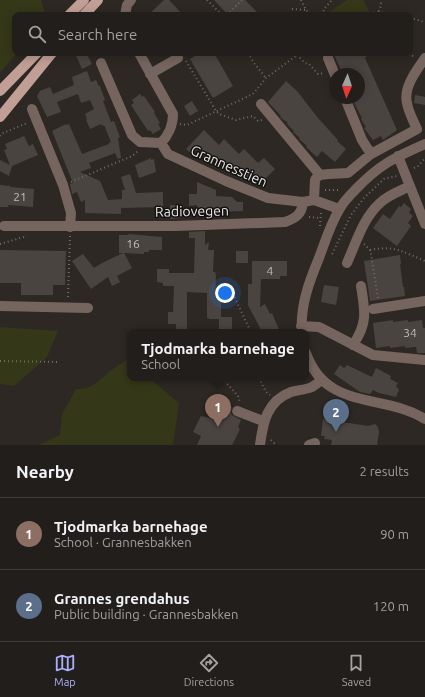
<!DOCTYPE html>
<html lang="en">
<head>
<meta charset="utf-8">
<style>
	body { margin:0; font-family:Ubuntu,sans-serif; background:#2a2724; color:#f1f3f6 }
	.compass { position:absolute; left:329px; top:68px; width:36px; height:36px; border-radius:50%; background:#221e1b; box-shadow:0 2px 10px #0003; rotate:183deg }
	.you { position:absolute; left:225px; top:293px; width:14px; height:14px; margin:-10px; border:3px solid #fff; border-radius:50%; background:#1a73e8; box-shadow:0 0 0 6px #1a73e833 }
	.badge { display:grid; place-items:center; width:26px; height:26px; border-radius:50%; background:#acaffb; color:#fff; font-size:13px; font-weight:700 }
	.pin { position:absolute; translate:-50% -33px; filter:drop-shadow(0 1px 2px #0008) }
	.pin::after { content:''; position:absolute; top:21px; width:14px; height:12px; background:inherit; clip-path:polygon(0 0,100% 0,50% 100%) }
	.popup { position:absolute; left:127px; top:329px; width:182px; height:52px; box-sizing:border-box; display:grid; place-content:center; border-radius:8px; background:#221e1b; filter:drop-shadow(0 1px 3px #0005); font-size:13px; white-space:nowrap; color:#a2a2a3 }
	.popup b { font-size:15px; color:#f1f3f6 }
	.popup::after { content:''; position:absolute; left:50%; top:100%; margin-left:-8px; border:8px solid transparent; border-top-color:#221e1b }
	.list { margin:0; padding:0; list-style:none }
	h2 { display:flex; justify-content:space-between; align-items:center; height:52px; margin:0; padding:0 16px; font-size:17px }
	h2 small { font-size:13px; font-weight:400; color:#a2a2a3 }
	.list li { display:grid; grid-template-columns:26px 1fr auto; gap:12px; align-items:center; box-sizing:border-box; height:72px; padding:0 16px; border-top:1px solid #3f3c3a }
	.list b { display:block; font-size:15px; white-space:nowrap }
	.list p { margin:0; font-size:13px; white-space:nowrap; color:#a2a2a3 }
	.list em { font-size:13px; font-style:normal; color:#a2a2a3 }
	.icon { flex:none; width:22px; height:22px; fill:none; stroke:currentColor; stroke-width:2; stroke-linecap:round; stroke-linejoin:round }
	.map { position:relative; flex:none; width:425px; height:445px; overflow:hidden }
	.search { position:absolute; background:#221e1b; box-shadow:0 2px 10px #0003; left:12px; right:12px; top:12px; height:44px; display:flex; align-items:center; gap:10px; box-sizing:border-box; padding:0 14px; border-radius:8px; color:#a2a2a3; font-size:15px }
	.sheet { height:196px; background:#221e1b }
	nav { display:flex; justify-content:space-around; align-items:center; box-sizing:border-box; height:56px; border-top:1px solid #3f3c3a; background:#221e1b; font-size:11px; color:#a2a2a3 }
	nav a { display:grid; justify-items:center; gap:2px }
	nav .on { color:#acaffb }
	.map>svg:first-child { display:block }
	.green { fill:#353719 }
	.building { fill:#494440 }
	.lines { fill:none; stroke-linecap:round; stroke-linejoin:round }
	.path { stroke:#706c68; stroke-width:2; stroke-dasharray:1 3; stroke-linecap:butt }
	.minor { stroke:#76655f; stroke-width:10 }
	.major { stroke:#c29f95; stroke-width:10 }
	.labels { text-anchor:middle; dominant-baseline:central; stroke-width:3; stroke-linejoin:round; paint-order:stroke }
	.number-label { font-size:12px; fill:#c1beba }
	.street-label { font-size:14px; fill:#e9e6e3; stroke:#131210 }
</style>
</head>
<body>
<div class="map">
<svg width="425" height="445" viewBox="0 0 425 445">
	<rect width="100%" height="100%" fill="#2d2824"/>
	<path class="green" d="M0,0H41L46,15H15V53H17L0,73Z
		M347,0H363L370,12L366,15H325Z
		M0,327L58,331L47,357L14,386L0,384Z
		M128,359L130,364V378H149L179,403L173,445H39L60,435L62,414L76,389C93,389 95,383 107,374C113,368 121,364 128,359Z"/>
	<path class="building" d="M164,0H169L183,15H148Z
		M214,0H245L260,15H228Z
		M75,53H86L92,64L82,69Z
		M200,53H214L233,86L213,98L190,59Z
		M337,53H370L365,58L397,130L383,140L381,136L373,140L364,128L366,127L361,119L362,118L353,101L359,98V74H343L334,55Z
		M87,71L91,82L96,80L99,86H100L105,100L103,101L111,122L114,121L120,137L118,138L121,158L118,159L115,153L89,163L91,168L80,172L100,181L108,200L122,199V190H125L121,177L130,174L136,193L163,192V207L121,208V214L85,213V200L81,202L77,192L72,194L70,184L73,183L52,131L66,124V125L69,124L82,154L109,144V143L111,142L104,125L102,126L101,124L90,129L86,120L87,119L85,114L94,109L90,100L81,103L78,94L57,102L61,112L47,117L37,96L40,91L50,87L53,94L74,85L72,77Z
		M286,81L297,91L318,118L338,140L337,141L346,149L335,162L322,151L317,157L306,147L307,146L299,139L300,138L293,132L294,131L287,124L288,123L280,117L281,116L268,102Z
		M140,94L142,97L144,96L155,112L154,113L160,123L158,124L161,129L153,134L150,130L148,131L131,105L134,103L132,100Z
		M415,95L425,97V105L414,103Z
		M192,101L198,111L190,116L184,106Z
		M204,130L219,145L224,139L239,154L244,149L258,163L264,158L275,169L264,180L256,176L251,182L236,167L231,173L217,158L211,163L197,149L192,154L186,149Z
		M24,136L29,146L33,144L38,155L12,166L9,176L0,171V160L10,165L4,150L7,149L5,144Z
		M151,158V160L154,159L156,172L139,178L135,165Z
		M197,182L216,190V196L232,197L237,202H243V211L204,212V208H197V205L189,206V194H197Z
		M0,185L10,186V187L34,189L33,207L8,205V207H0Z
		M404,203L411,209L409,213L413,216L408,223L411,226L397,246L373,228L383,214L390,219L399,206L401,207Z
		M170,205H182V218L170,219Z
		M205,231V245L209,242L208,250H214L213,272H215L216,275L215,298H221V317H232V332H219V319H209V318H207V293L187,292V332H176V324H168V312H173L174,286H163V283L157,282V269H169V273H194L195,238H189V232Z
		M129,234L162,237V250H149V252H144V254L124,253L132,268L117,276L120,282L112,286L108,277L91,289L72,261L83,254L94,268L102,263L123,253H119V235H128Z
		M0,250L66,251L65,285H53V295H21V283H0Z
		M236,251H248V263H236Z
		M400,255L401,264H400L403,287H404L405,296L370,301L364,261Z
		M252,261H287V276H280V279H261L260,307L265,304L270,314L272,313L280,332H262L248,305V284H252Z
		M324,285L339,287L336,305L321,302Z
		M393,320V322L408,320V322L422,320L423,328H425V353H417L416,347L405,348V346L390,348V346L376,348L373,323Z
		M340,365L344,368L347,365L372,377L376,368L391,376L390,379L398,383L396,386L399,390L396,397L379,393L373,390L370,394L360,392L334,374Z
		M211,396L232,407L231,412L232,415L241,420L238,427L240,429L232,445H197L201,436L193,432L201,416L220,420L205,404Z
		M323,419L368,426L375,424L378,427L379,432L377,445H331L332,440L324,439L325,436H321Z"/>
	<g class="lines">
		<path class="path" d="M207,0L222,15
			M301,0L306,10L311,15
			M292,9L306,10
			M227,15L242,0
			M322,15L324,9L332,0
			M366,15C375,10 385,13 395,15
			M377,15L381,6V0
			M410,18L425,22
			M248,53L254,63L266,78
			M409,53L414,57
			M297,55L305,63L309,64L318,74L325,73
			M186,61L216,111L219,114L236,120L253,116L258,121L262,120
			M180,124L187,125L253,94L266,78L300,53
			M0,136L1,134L27,123
			M414,168L418,166L425,158
			M71,182L132,156L138,151
			M325,190H340
			M309,217L320,218
			M320,226L321,212
			M0,244L27,236
			M364,244L370,250L371,254L378,298
			M370,250C395,245 403,252 425,261
			M332,254L351,215L364,198L384,179L397,176
			M231,286L233,294L251,332
			M68,297L70,236
			M0,361L60,362
			M222,378L238,396L240,402
			M259,378L266,392L270,395
			M271,440L276,445"/>
		<path class="minor" d="M125,15L127,5L131,0
			M328,58L335,75
			M101,63L132,135L140,142L161,143C168,136 173,125 173,114L139,53
			M150,74L178,58
			M345,98L362,140L371,154
			M261,104L320,175
			M32,109L63,185L71,213L70,227
			M161,143L168,154L226,181L268,198L303,202L314,200L339,209
			M398,156L425,224
			M314,200L315,180L317,177L320,175L329,174L348,173L371,154L417,129C413,120 408,111 407,103C403,87 417,70 425,58
			M4,226H176L285,222C296,218 302,214 303,202
			M347,263C356,243 363,218 380,203C388,195 400,191 410,186
			M0,306L88,308
			M373,309L425,301
			M301,326L319,327L373,355L425,360
			M302,332C300,306 309,282 319,258C325,242 330,225 339,210C343,202 350,195 356,189C379,165 395,157 425,144
			M353,345C368,323 365,311 361,286
			M306,353C326,411 383,393 425,419
			M237,411L263,421
			M260,445C263,422 267,401 291,392C297,390 305,390 312,387C315,385 319,382 322,380
			M309,445L315,443"/>
		<path class="major" d="M69,15L84,0
			M84,15L98,0
			M0,91L37,53
			M0,117L52,53"/>
	</g>
	<g class="labels">
		<g class="number-label">
			<text x="20" y="196">21</text>
			<text x="133" y="243">16</text>
			<text x="270" y="270">4</text>
			<text x="410" y="332">34</text>
		</g>
		<g class="street-label">
			<text transform="translate(229 166) rotate(24)">Grannesstien</text>
			<text transform="translate(192 211) rotate(-1)">Radiovegen</text>
		</g>
	</g>
</svg>
<svg class="compass" viewBox="-18 -18 36 36"><path d="M0-13l5 13h-10z" fill="#e53935"/><path d="M0 13l5-13h-10z" fill="#a2a2a3"/></svg>
<div class="you"></div>
<div class="pin badge" style="left:218px;top:427px;background:#8d6e63">1</div>
<div class="popup"><b>Tjodmarka barnehage</b>School</div>
<div class="pin badge" style="left:336px;top:432px;background:#5c6f8a">2</div>
<div class="search"><svg class="icon" aria-label="search" viewBox="0 0 24 24"><circle cx="10" cy="10" r="6"/><path d="M15 15l6 6"/></svg>Search here</div>
</div>
<section class="sheet">
<h2>Nearby<small>2 results</small></h2>
<ul class="list">
<li><span class="badge" style="background:#8d6e63">1</span><div><b>Tjodmarka barnehage</b><p>School · Grannesbakken</p></div><em>90 m</em></li>
<li><span class="badge" style="background:#5c6f8a">2</span><div><b>Grannes grendahus</b><p>Public building · Grannesbakken</p></div><em>120 m</em></li>
</ul>
</section>
<nav>
<a class="on"><svg class="icon" aria-label="map" viewBox="0 0 24 24"><path d="M3 6l6-2 6 2 6-2v14l-6 2-6-2-6 2zM9 4v14M15 6v14"/></svg>Map</a>
<a><svg class="icon" aria-label="directions" viewBox="0 0 24 24"><path d="M12 3l9 9-9 9-9-9zM9 14v-3h6M13 9l2 2-2 2"/></svg>Directions</a>
<a><svg class="icon" aria-label="saved" viewBox="0 0 24 24"><path d="M7 4h10v16l-5-4-5 4z"/></svg>Saved</a>
</nav>
</body>
</html>
